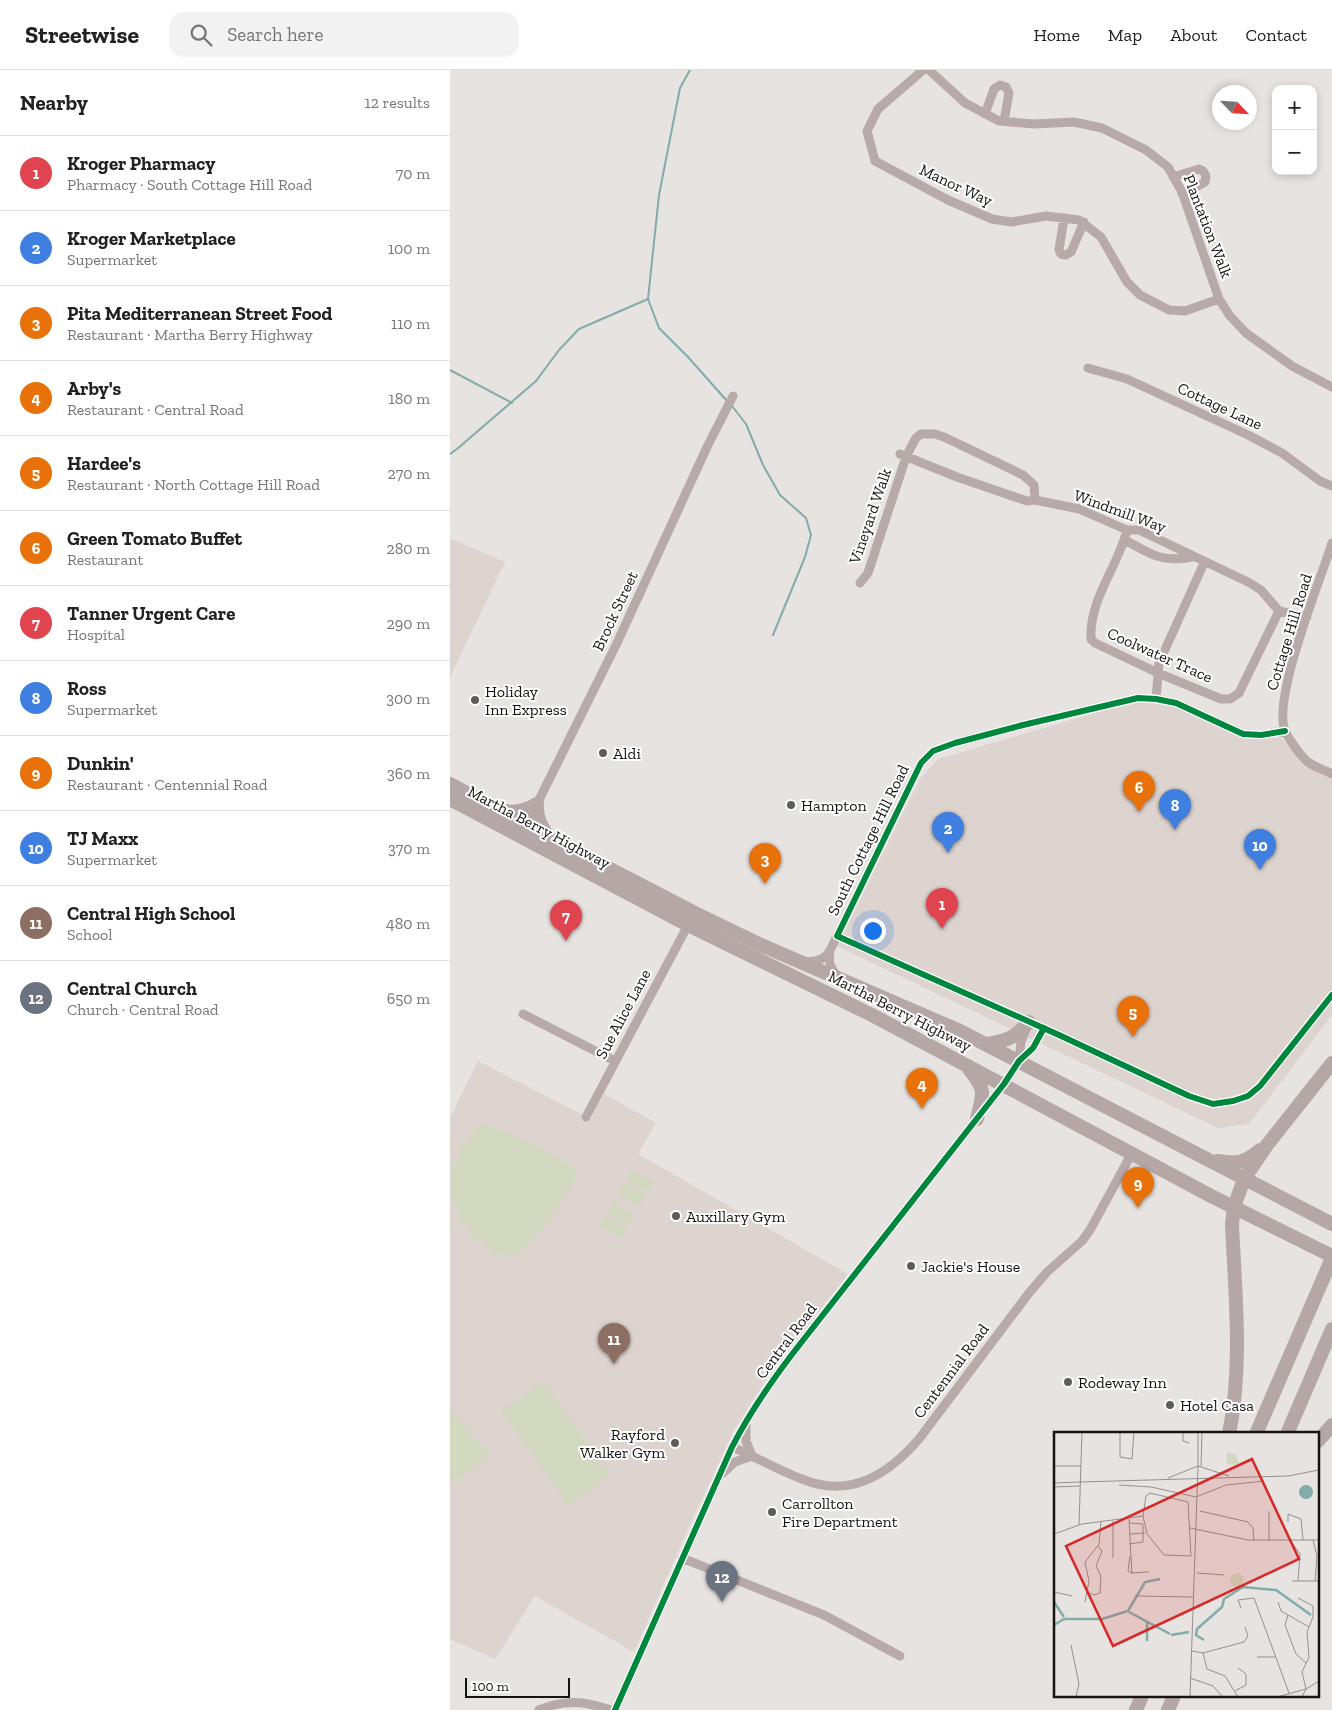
<!DOCTYPE html>
<html lang="en">
<head>
<meta charset="utf-8">
<style>
	body { margin:0; font-family:"Zilla Slab",serif; background:#f2f2f2; color:#222 }
	.controls { position:absolute; right:15px; top:15px; display:grid; overflow:hidden; border-radius:10px; box-shadow:0 2px 8px #0003 }
	.controls button { width:45px; height:45px; display:grid; place-items:center; padding:0; border:0; border-bottom:1px solid #e0e0e0; background:#fff; color:#222; font:25px sans-serif }
	.compass { position:absolute; left:762px; top:15px; width:45px; height:45px; border-radius:50%; background:#fff; box-shadow:0 2px 8px #0003; rotate:115deg }
	.scale { position:absolute; left:15px; bottom:12px; width:105px; box-sizing:border-box; padding-left:5px; border:2px solid #161312; border-top:0; font-size:14px; line-height:18px; white-space:nowrap; color:#161312; -webkit-text-stroke:4px #fff; paint-order:stroke }
	.you { position:absolute; left:422px; top:860px; width:18px; height:18px; margin:-12px; border:4px solid #fff; border-radius:50%; background:#1a73e8; box-shadow:0 0 0 8px #1a73e833 }
	.badge { display:grid; place-items:center; width:32px; height:32px; border-radius:50%; background:#0f766e; color:#fff; font-size:16px; font-weight:700 }
	.pin { position:absolute; translate:-50% -41px; filter:drop-shadow(0 1px 2px #0008) }
	.pin::after { content:''; position:absolute; top:26px; width:18px; height:15px; background:inherit; clip-path:polygon(0 0,100% 0,50% 100%) }
	.list { margin:0; padding:0; list-style:none }
	h2 { display:flex; justify-content:space-between; align-items:center; height:65px; margin:0; padding:0 20px; font-size:21px }
	h2 small { font-size:16px; font-weight:400; color:#767676 }
	.list li { display:grid; grid-template-columns:32px 1fr auto; gap:15px; align-items:center; box-sizing:border-box; height:75px; padding:0 20px; border-top:1px solid #e0e0e0 }
	.list b { display:block; font-size:19px; white-space:nowrap }
	.list p { margin:0; font-size:16px; white-space:nowrap; color:#767676 }
	.list em { font-size:16px; font-style:normal; color:#767676 }
	.icon { flex:none; width:28px; height:28px; fill:none; stroke:currentColor; stroke-width:2; stroke-linecap:round; stroke-linejoin:round }
	.map { position:relative; flex:none; width:882px; height:1640px; overflow:hidden }
	header { display:flex; align-items:center; gap:30px; box-sizing:border-box; height:70px; padding:0 25px; background:#fff; border-bottom:1px solid #e0e0e0 }
	header strong { font-size:24px }
	nav { display:flex; gap:28px; margin-inline-start:auto; font-size:18px }
	.search { width:350px; height:45px; background:#f2f2f2; display:flex; align-items:center; gap:12px; box-sizing:border-box; padding:0 18px; border-radius:15px; color:#767676; font-size:19px }
	main { display:flex }
	aside { flex:1; background:#fff }
	.map>svg:first-child { display:block }
	.built { fill:#ddd3cf }
	.green { fill:#d3d9c0 }
	.lines { fill:none; stroke-linecap:round; stroke-linejoin:round }
	.stream { stroke:#82abaa; stroke-width:2 }
	.minor { stroke:#b8aaa9; stroke-width:9 }
	.highway { stroke:#b5a7a5; stroke-width:14 }
	.cycleway-casing { stroke:#fff; stroke-width:9 }
	.cycleway { stroke:#00873e; stroke-width:6 }
	.poi-dot { fill:#5f5c5a; stroke:#fff; stroke-width:2 }
	.labels { text-anchor:middle; dominant-baseline:central; stroke-width:4; stroke-linejoin:round; paint-order:stroke }
	.street-label { font-size:16px; fill:#161312; stroke:#fff }
	.poi-label { font-size:16px; fill:#161312; stroke:#fff; text-anchor:start }
	.inset-river { fill:none; stroke:#82abaa; stroke-width:2.5 }
	.inset-road { fill:none; stroke:#93908e; stroke-width:1 }
	.view { fill:#d62828; fill-opacity:0.15; stroke:#d62828; stroke-width:2.5 }
	.inset-edge { fill:none; stroke:#161312; stroke-width:2.5 }
</style>
</head>
<body>
<header>
<strong>Streetwise</strong>
<div class="search"><svg class="icon" aria-label="search" viewBox="0 0 24 24"><circle cx="10" cy="10" r="6"/><path d="M15 15l6 6"/></svg>Search here</div>
<nav><a>Home</a><a>Map</a><a>About</a><a>Contact</a></nav>
</header>
<main>
<aside>
<h2>Nearby<small>12 results</small></h2>
<ul class="list">
<li><span class="badge" style="background:#e0444e">1</span><div><b>Kroger Pharmacy</b><p>Pharmacy · South Cottage Hill Road</p></div><em>70 m</em></li>
<li><span class="badge" style="background:#3f7fe0">2</span><div><b>Kroger Marketplace</b><p>Supermarket</p></div><em>100 m</em></li>
<li><span class="badge" style="background:#e8710a">3</span><div><b>Pita Mediterranean Street Food</b><p>Restaurant · Martha Berry Highway</p></div><em>110 m</em></li>
<li><span class="badge" style="background:#e8710a">4</span><div><b>Arby's</b><p>Restaurant · Central Road</p></div><em>180 m</em></li>
<li><span class="badge" style="background:#e8710a">5</span><div><b>Hardee's</b><p>Restaurant · North Cottage Hill Road</p></div><em>270 m</em></li>
<li><span class="badge" style="background:#e8710a">6</span><div><b>Green Tomato Buffet</b><p>Restaurant</p></div><em>280 m</em></li>
<li><span class="badge" style="background:#e0444e">7</span><div><b>Tanner Urgent Care</b><p>Hospital</p></div><em>290 m</em></li>
<li><span class="badge" style="background:#3f7fe0">8</span><div><b>Ross</b><p>Supermarket</p></div><em>300 m</em></li>
<li><span class="badge" style="background:#e8710a">9</span><div><b>Dunkin'</b><p>Restaurant · Centennial Road</p></div><em>360 m</em></li>
<li><span class="badge" style="background:#3f7fe0">10</span><div><b>TJ Maxx</b><p>Supermarket</p></div><em>370 m</em></li>
<li><span class="badge" style="background:#8d6e63">11</span><div><b>Central High School</b><p>School</p></div><em>480 m</em></li>
<li><span class="badge" style="background:#6b7280">12</span><div><b>Central Church</b><p>Church · Central Road</p></div><em>650 m</em></li>
</ul>
</aside>
<div class="map">
<svg width="882" height="1640" viewBox="0 0 882 1640">
	<rect width="100%" height="100%" fill="#e7e3e1"/>
	<path class="built" d="M0,468L55,492L0,607Z
		M687,632L717,635L810,669L831,668L841,678L851,693L882,709V945L799,1054L768,1058L387,876L470,709L488,689L669,636Z
		M28,991L141,1049L154,1024L206,1053L188,1084L398,1204L316,1309L284,1360L242,1450L184,1582L85,1526L45,1589L0,1569V1048Z"/>
	<path class="green" d="M32,1053L91,1077L124,1098C126,1102 127,1105 125,1109C113,1136 86,1164 67,1187L44,1183L23,1167L9,1147L1,1124V1101L11,1077Z
		M182,1100L203,1112L198,1122L176,1110Z
		M174,1113L196,1125L190,1136L168,1123Z
		M163,1133L185,1145L179,1155L157,1143Z
		M155,1146L177,1158L171,1168L149,1156Z
		M93,1311L160,1405L118,1435L51,1341Z
		M0,1338L39,1385L5,1413L0,1407Z"/>
	<g class="lines">
		<path class="stream" d="M240,0L230,18L209,125L198,229L209,258L238,287L277,331
			M0,300L62,333
			M282,336L296,354L313,395L330,425L356,448L361,465L355,487L323,565
			M0,384L7,379L86,311L109,280L129,259L198,229"/>
		<path class="minor" d="M473,0L428,39L417,61L425,91L498,130L542,149L562,152L596,146L629,150L651,167L677,212L690,225L719,240L735,241L769,229
			M479,0L515,33L549,51L584,54L624,52L652,58L696,80L718,97L732,122L769,229L780,246L796,263L842,296L882,317
			M535,44L544,19L550,15L556,17L559,23L554,51
			M723,107L749,99L753,101L756,106L755,112L732,124
			M614,148L609,180L611,184L616,185L621,182L634,152
			M638,298L677,309L798,365L832,383L870,411L882,416
			M450,384L507,407L577,431L585,430L629,439L677,460H689L798,512L811,520L829,541L857,547
			M677,460C668,497 639,529 641,569L645,573L708,603L771,629H780L789,623L829,541
			M675,470C700,484 712,493 742,487
			M882,473C870,511 822,628 835,661C839,669 851,687 858,692C865,697 874,700 882,704
			M410,513L418,503L456,387L461,377L466,368L471,364H485L494,367L573,405L584,415L585,430
			M706,629L709,593L754,493
			M835,661L811,665L793,664L726,633L706,629L688,628L573,655L505,673L483,681L471,693L387,866L609,965L739,1026L763,1034L783,1031L798,1026L810,1016L882,925
			M75,758L167,573L257,377L283,326
			M380,880C378,893 380,897 388,907
			M355,892C377,891 378,885 387,866
			M73,944L165,991
			M569,991L571,972L577,957
			M136,1047L238,855
			M282,1377C306,1387 328,1400 352,1409C400,1429 438,1405 469,1369L579,1223L597,1202L632,1171L640,1160L682,1083
			M273,1403L285,1392L302,1386L296,1371V1351
			M232,1488L374,1545L450,1586
			M89,1640C115,1629 134,1631 161,1640
			M165,1640L282,1377C302,1338 327,1303 354,1269L554,1014L569,991L583,978L594,958"/>
		<path class="highway" d="M0,714L77,756L245,843L311,875L510,961L882,1154
			M0,729L238,855L422,945L763,1127L882,1186
			M87,734C86,748 91,755 98,767
			M53,741C66,743 76,741 87,734
			M537,974C559,970 564,968 579,952
			M519,999C537,1021 533,1023 527,1049
			M768,1091C787,1094 795,1093 810,1080
			M779,1364C793,1295 785,1223 782,1154L784,1137L794,1109L817,1075L882,993
			M806,1364L882,1188
			M837,1364L882,1259
			M868,1371L882,1355
			M686,1640L692,1626
			M718,1640L724,1626"/>
		<defs>
			<path id="cycleway" d="M835,661L811,665L793,664L726,633L706,629L688,628L573,655L505,673L483,681L471,693L387,866L609,965L739,1026L763,1034L783,1031L798,1026L810,1016L882,925
				M165,1640L282,1377C302,1338 327,1303 354,1269L554,1014L569,991L583,978L594,958"/>
		</defs>
		<use href="#cycleway" class="cycleway-casing"/>
		<use href="#cycleway" class="cycleway"/>
	</g>
	<g class="poi-dot">
		<circle cx="25" cy="630" r="5"/>
		<circle cx="153" cy="683" r="5"/>
		<circle cx="341" cy="735" r="5"/>
		<circle cx="226" cy="1146" r="5"/>
		<circle cx="461" cy="1196" r="5"/>
		<circle cx="618" cy="1312" r="5"/>
		<circle cx="720" cy="1335" r="5"/>
		<circle cx="225" cy="1373" r="5"/>
		<circle cx="322" cy="1442" r="5"/>
	</g>
	<g class="labels">
		<g class="street-label">
			<text transform="translate(506 115) rotate(25)">Manor Way</text>
			<text transform="translate(758 156) rotate(69)">Plantation Walk</text>
			<text transform="translate(770 336) rotate(25)">Cottage Lane</text>
			<text transform="translate(670 441) rotate(20)">Windmill Way</text>
			<text transform="translate(420 446) rotate(-71)">Vineyard Walk</text>
			<text transform="translate(165 541) rotate(-65)">Brock Street</text>
			<text transform="translate(839 562) rotate(-73)">Cottage Hill Road</text>
			<text transform="translate(710 585) rotate(24)">Coolwater Trace</text>
			<text transform="translate(89 757) rotate(28)">Martha Berry Highway</text>
			<text transform="translate(418 770) rotate(-64)">South Cottage Hill Road</text>
			<text transform="translate(450 941) rotate(27)">Martha Berry Highway</text>
			<text transform="translate(173 944) rotate(-62)">Sue Alice Lane</text>
			<text transform="translate(336 1271) rotate(-53)">Central Road</text>
			<text transform="translate(501 1301) rotate(-53)">Centennial Road</text>
		</g>
		<g class="poi-label">
			<text x="35" y="621">Holiday<tspan x="35" dy="18">Inn Express</tspan></text>
			<text x="163" y="683">Aldi</text>
			<text x="351" y="735">Hampton</text>
			<text x="236" y="1146">Auxillary Gym</text>
			<text x="471" y="1196">Jackie's House</text>
			<text x="628" y="1312">Rodeway Inn</text>
			<text x="730" y="1335">Hotel Casa</text>
			<text x="215" y="1364" text-anchor="end">Rayford<tspan x="215" dy="18">Walker Gym</tspan></text>
			<text x="332" y="1433">Carrollton<tspan x="332" dy="18">Fire Department</tspan></text>
		</g>
	</g>
	<g transform="translate(604 1362)">
		<rect width="265" height="265" fill="#e7e3e1"/>
		<path d="M173,20L182,23L185,33L172,32ZM176 148a7 7 0 1 1 14 0a7 7 0 1 1-14 0Z" fill="#d3d9c0"/>
		<path d="M245 60a7 7 0 1 1 14 0a7 7 0 1 1-14 0Z" fill="#82abaa"/>
		<path class="inset-river" d="M0,170L10,185M75,180L116,202M0,193L10,187H48L74,179L91,150L106,147M117,203L135,200M150,208L142,203L143,197L168,175L170,167L189,155L222,158L257,183M93,209V190"/>
		<path class="inset-road" d="M66,0V25L78,27L80,0M129,0V9L135,11M144,0V34M0,34H27M147,34L148,0M114,46L144,34L175,44M26,50L234,44L265,38M0,51L26,50M65,53L97,55L142,65L172,53L210,49M0,55L26,54M96,61L134,70L137,124L110,123L93,102L89,84L92,64ZM146,79L194,90L199,96L200,109M215,79V109M75,87L78,142M234,90V82L247,87L249,108M25,93L28,0M136,96L194,108H265M0,102L28,92L89,84M75,102L91,101M236,108L246,122L244,149M259,108L263,124L261,149M75,112L89,110V92L76,91M76,124L74,139L78,141M59,126V89M78,141L95,140M143,141L170,143M238,149H265M0,160L18,164M33,160L40,163L46,161L47,144L42,134L48,119L44,114M81,164L139,165M244,166L259,174V185L253,200L255,225L248,240L252,257L248,265M31,170L35,149L31,130L45,112L47,90M224,170L227,179L255,195M187,176L184,168L200,166L235,261M234,183L231,193L242,222L252,231M17,213L25,252L22,265M138,219L149,221L153,237L171,244L184,265M149,221L190,210L194,204L191,195M203,225H221M136,246L159,254L169,265M181,259L192,253V242L184,236M136,265L144,34M223,265L252,257L265,249"/>
		<path class="view" d="M198,27L245,127L59,214L12,114Z"/>
		<rect width="265" height="265" class="inset-edge"/>
	</g>
</svg>
<div class="controls">
<button>+</button>
<button>−</button>
</div>
<svg class="compass" viewBox="-18 -18 36 36"><path d="M0-13l5 13h-10z" fill="#e53935"/><path d="M0 13l5-13h-10z" fill="#767676"/></svg>
<div class="scale">100 m</div>
<div class="you"></div>
<div class="pin badge" style="left:492px;top:859px;background:#e0444e">1</div>
<div class="pin badge" style="left:498px;top:783px;background:#3f7fe0">2</div>
<div class="pin badge" style="left:315px;top:814px;background:#e8710a">3</div>
<div class="pin badge" style="left:472px;top:1039px;background:#e8710a">4</div>
<div class="pin badge" style="left:683px;top:967px;background:#e8710a">5</div>
<div class="pin badge" style="left:689px;top:742px;background:#e8710a">6</div>
<div class="pin badge" style="left:116px;top:871px;background:#e0444e">7</div>
<div class="pin badge" style="left:725px;top:760px;background:#3f7fe0">8</div>
<div class="pin badge" style="left:688px;top:1138px;background:#e8710a">9</div>
<div class="pin badge" style="left:810px;top:800px;background:#3f7fe0">10</div>
<div class="pin badge" style="left:164px;top:1294px;background:#8d6e63">11</div>
<div class="pin badge" style="left:272px;top:1532px;background:#6b7280">12</div>
</div>
</main>
</body>
</html>
